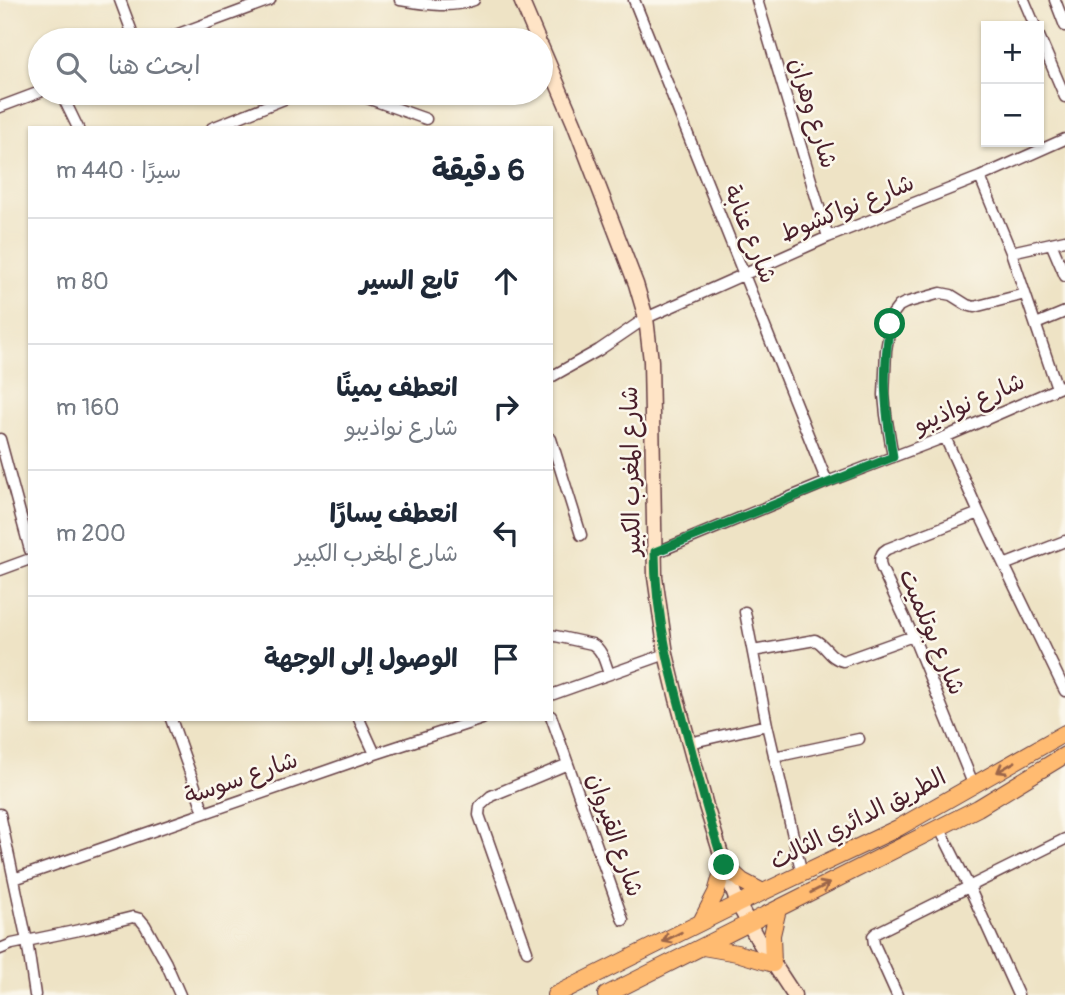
<!DOCTYPE html>
<html lang="ar">
<head>
<meta charset="utf-8">
<style>
	body { margin:0; font-family:Pangolin,"Playpen Sans Arabic",sans-serif; background:#f2f2f3; color:#1f2937; direction:rtl }
	.controls { position:absolute; right:21px; top:21px; display:grid; overflow:hidden; border-radius:0px; box-shadow:0 2px 5px #0004 }
	.controls button { width:63px; height:63px; display:grid; place-items:center; padding:0; border:0; border-bottom:2px solid #e0e1e3; background:#fff; color:#1f2937; font:35px sans-serif }
	.stop { position:absolute; width:21px; height:21px; margin:-16px; border:5px solid #0b8043; border-radius:50%; background:#fff }
	.stop.end { background:#0b8043; border-color:#fff; box-shadow:0 2px 7px #0008 }
	.list { margin:0; padding:0; list-style:none }
	h2 { display:flex; justify-content:space-between; align-items:center; height:91px; margin:0; padding:0 28px; font-size:30px }
	h2 small { font-size:23px; font-weight:400; color:#747a83 }
	.list li { display:grid; grid-template-columns:46px 1fr auto; gap:21px; align-items:center; box-sizing:border-box; height:126px; padding:0 28px; border-top:2px solid #e0e1e3 }
	.list b { display:block; font-size:26px; white-space:nowrap }
	.list p { margin:0; font-size:23px; white-space:nowrap; color:#747a83 }
	.list em { font-size:23px; font-style:normal; color:#747a83 }
	.icon { flex:none; width:38px; height:38px; fill:none; stroke:currentColor; stroke-width:2; stroke-linecap:round; stroke-linejoin:round }
	.map { position:relative; flex:none; width:1065px; height:995px; overflow:hidden; direction:ltr }
	.search { position:absolute; background:#fff; box-shadow:0 2px 5px #0004; left:28px; top:28px; width:525px; height:77px; display:flex; align-items:center; gap:18px; box-sizing:border-box; padding:0 24px; border-radius:38px; color:#747a83; font-size:26px }
	.panel { position:absolute; background:#fff; box-shadow:0 2px 5px #0004; left:28px; top:126px; width:525px; height:595px; border-radius:0px; direction:rtl }
	.map>svg:first-child { display:block }
	.lines { fill:none; stroke-linecap:round; stroke-linejoin:round }
	.street-casing { stroke:#633c42; stroke-width:13 }
	.secondary-casing { stroke:#633c42; stroke-width:17 }
	.primary-casing { stroke:#633c42; stroke-width:18 }
	.street { stroke:#fff; stroke-width:10 }
	.secondary { stroke:#ffe4c6; stroke-width:14 }
	.primary { stroke:#ffbb71; stroke-width:16 }
	.oneway { stroke:#9b654a }
	.route { stroke:#0b8043; stroke-width:9 }
	.labels { text-anchor:middle; dominant-baseline:central; stroke-width:5; stroke-linejoin:round; paint-order:stroke }
	.street-label { font-size:24px; fill:#4a1f2b; stroke:#fbf7ec }
</style>
</head>
<body>
<div class="map">
<svg width="1065" height="995" viewBox="0 0 1065 995">
	<rect width="100%" height="100%" fill="#fbf7ec"/>
	<filter id="ink" filterUnits="userSpaceOnUse"><feTurbulence type="fractalNoise" baseFrequency=".0143" numOctaves="2"/><feDisplacementMap in="SourceGraphic" scale="14" xChannelSelector="R" yChannelSelector="G"/><feConvolveMatrix kernelMatrix="1 2 1 2 8 2 1 2 1" color-interpolation-filters="sRGB"/></filter>
	<filter id="wash" filterUnits="userSpaceOnUse"><feTurbulence type="fractalNoise" baseFrequency=".00686" numOctaves="4" result="noise"/><feDisplacementMap in="SourceGraphic" scale="28" xChannelSelector="R" yChannelSelector="G"/><feGaussianBlur stdDeviation="1.57" result="paint"/><feColorMatrix in="noise" values="0 0 0 0 0 0 0 0 0 0 0 0 0 0 0 0 0 1.4 0 .05"/><feComposite in="paint" operator="in"/></filter>
	<g filter="url(#wash)">
		<rect width="100%" height="100%" fill="#eee3c5"/>
	</g>
	<g filter="url(#ink)">
		<g class="lines">
			<defs>
				<path id="street" d="M120,0L135,40
					M400,0C425,4 450,9 474,0
					M634,0L827,482
					M757,0L828,237
					M1024,0L1035,26
					M1055,0L1065,26
					M1039,36L1065,97
					M162,40L270,0
					M61,93L78,128
					M353,93L426,119
					M0,107L40,92
					M212,128L299,93
					M980,177L1011,252L1057,388
					M1051,243L1065,276
					M1011,252L1065,240
					M1036,324L1065,312
					M551,377L599,350L646,318L828,237L980,177L1065,139
					M945,437L979,513L1065,691
					M0,439L30,550
					M551,439L581,535
					M893,457L886,415L884,395L886,350L892,315L899,306L905,303L941,293L951,295L967,305L974,307L1025,294
					M655,553L827,482L945,437L1065,385
					M1004,565L1065,541
					M0,570L30,559
					M745,612L767,725L802,874
					M551,635L592,644C603,650 605,663 609,674
					M753,651L815,640C826,645 830,659 843,661L913,636
					M551,695L666,654
					M551,716L623,920
					M171,719L204,812
					M359,719L375,754
					M689,743L767,725
					M774,757L859,739
					M974,786L913,636L881,567C879,559 880,553 887,549L979,513
					M0,814L27,941L35,995
					M939,827L969,887L1018,995
					M14,879L375,754L482,719
					M0,949L12,944L89,928L133,917L140,919L145,925L166,963L180,995
					M527,951L479,815L480,806L491,796L568,764
					M897,995L874,944L873,936L876,933L1065,839"/>
				<path id="secondary" d="M521,0L538,40
					M541,46L574,123L636,284L646,318L651,361L655,577L666,654L677,699L706,806L730,883L738,904L758,940L794,995"/>
				<path id="primary" d="M724,865L742,881L763,892
					M701,922L716,893L724,865
					M703,947L737,953L773,964L772,935L778,909
					M555,995L738,904L898,828L1065,733
					M606,995L978,808L1065,755"/>
			</defs>
			<use href="#street" class="street-casing"/>
			<use href="#secondary" class="secondary-casing"/>
			<use href="#primary" class="primary-casing"/>
			<use href="#street" class="street"/>
			<use href="#secondary" class="secondary"/>
			<use href="#primary" class="primary"/>
		</g>
		<defs><path id="oneway-shaft" d="M-6 0H5M1.5-3L5.5 0L1.5 3" fill="none" stroke-width="1.6" stroke-linecap="round" stroke-linejoin="round" transform="scale(1.75)"/></defs>
		<g class="oneway">
			<use href="#oneway-shaft" transform="translate(1006 767) rotate(150)"/>
			<use href="#oneway-shaft" transform="translate(820 888) rotate(-27)"/>
			<use href="#oneway-shaft" transform="translate(672 937) rotate(153)"/>
		</g>
	</g>
	<g class="lines" filter="url(#ink)">
		<path class="route" d="M724,865C710,824 700,783 689,741C672,679 655,617 655,552L893,457C885,408 882,374 890,324"/>
	</g>
	<g class="labels">
		<g class="street-label">
			<text transform="translate(813 113) rotate(73)">شارع وهران</text>
			<text transform="translate(847 208) rotate(-22)">شارع نواكشوط</text>
			<text transform="translate(750 234) rotate(68)">شارع عنابة</text>
			<text transform="translate(969 403) rotate(-23)">شارع نواذيبو</text>
			<text transform="translate(631 471) rotate(-91)">شارع المغرب الكبير</text>
			<text transform="translate(932 632) rotate(67)">شارع بوتلميت</text>
			<text transform="translate(241 778) rotate(-19)">شارع سوسة</text>
			<text transform="translate(858 819) rotate(-27)">الطريق الدائري الثالث</text>
			<text transform="translate(615 835) rotate(71)">شارع القيروان</text>
		</g>
	</g>
</svg>
<div class="controls">
<button>+</button>
<button>−</button>
</div>
<div class="stop" style="left:890px;top:324px"></div>
<div class="stop end" style="left:724px;top:865px"></div>
<div class="search"><svg class="icon" aria-label="search" viewBox="0 0 24 24"><circle cx="10" cy="10" r="6"/><path d="M15 15l6 6"/></svg>ابحث هنا</div>
<section class="panel">
<h2>6 دقيقة<small>سيرًا · 440 m</small></h2>
<ul class="list">
<li><svg class="icon" aria-label="ahead" viewBox="0 0 24 24"><path d="M12 20V5M6 11l6-6 6 6"/></svg><div><b>تابع السير</b></div><em>80 m</em></li>
<li><svg class="icon" aria-label="right" viewBox="0 0 24 24"><path d="M7 20v-9h11M14 6l5 5-5 5"/></svg><div><b>انعطف يمينًا</b><p>شارع نواذيبو</p></div><em>160 m</em></li>
<li><svg class="icon" aria-label="left" viewBox="0 0 24 24"><path d="M17 20v-9H6M10 6l-5 5 5 5"/></svg><div><b>انعطف يسارًا</b><p>شارع المغرب الكبير</p></div><em>200 m</em></li>
<li><svg class="icon" aria-label="arrive" viewBox="0 0 24 24"><path d="M6 21V4h12l-3 4 3 4H6"/></svg><div><b>الوصول إلى الوجهة</b></div></li>
</ul>
</section>
</div>
</body>
</html>
